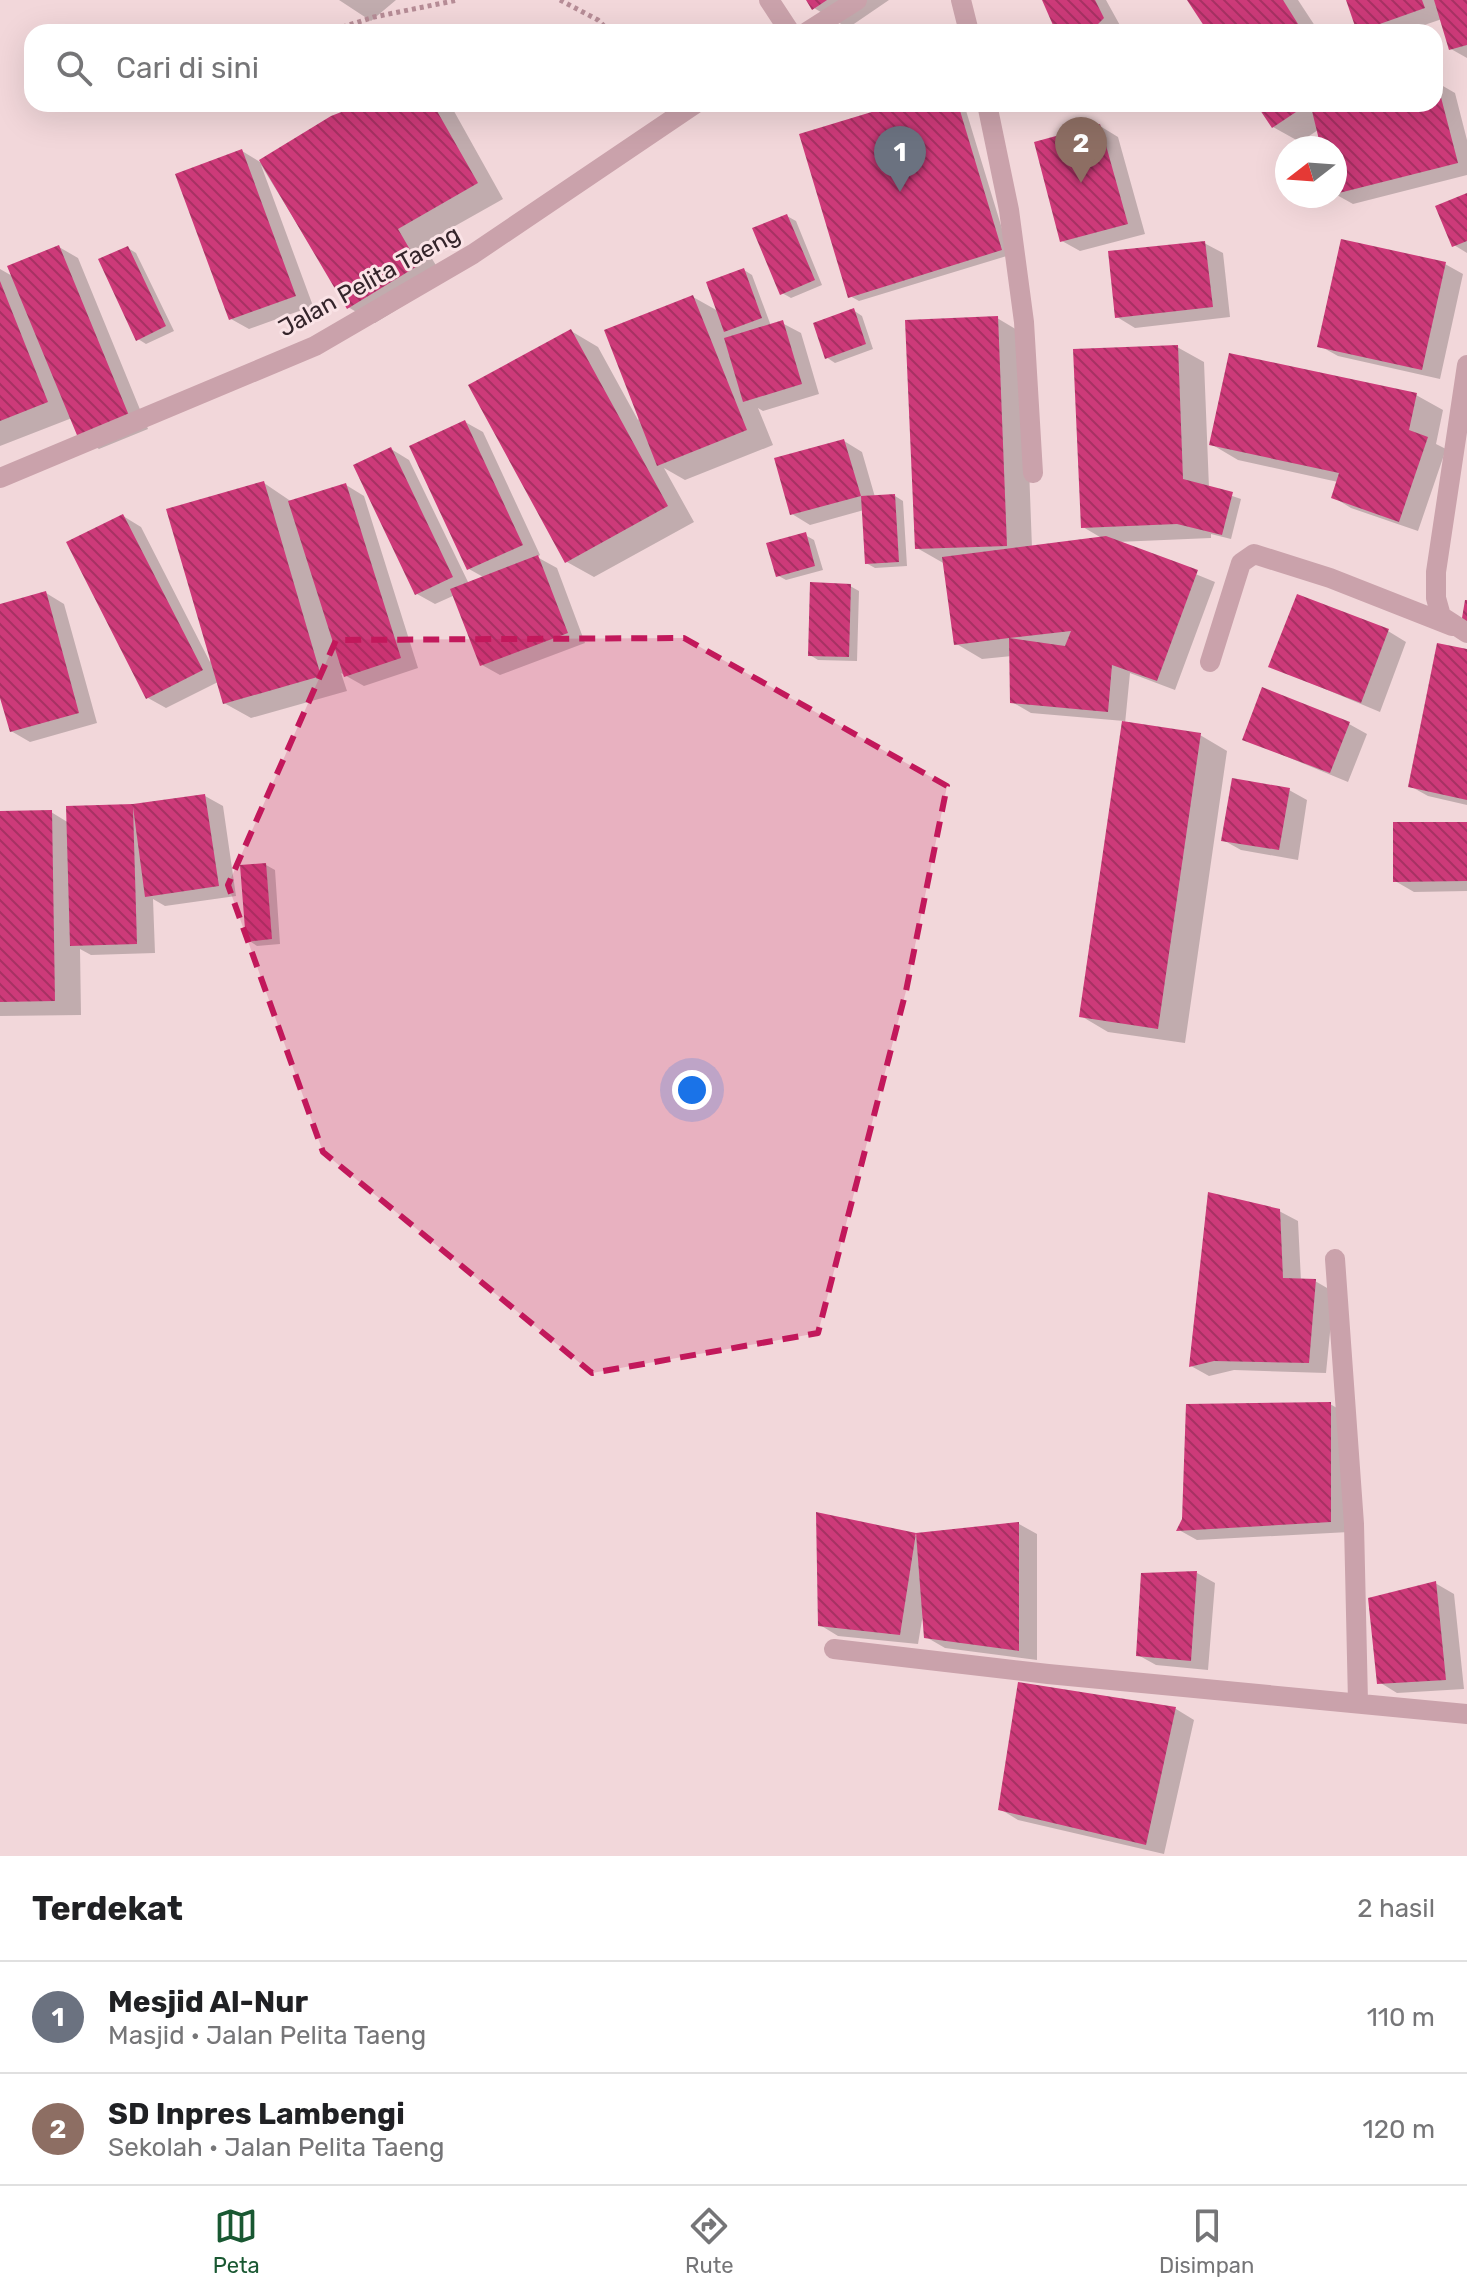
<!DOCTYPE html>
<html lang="id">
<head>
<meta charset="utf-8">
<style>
	body { margin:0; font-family:Rubik,sans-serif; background:#f2f2f2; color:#202124 }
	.compass { position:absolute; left:1275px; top:136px; width:72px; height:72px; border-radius:50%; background:#fff; box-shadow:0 8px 32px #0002; rotate:253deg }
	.you { position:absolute; left:692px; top:1090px; width:28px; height:28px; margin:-20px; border:6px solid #fff; border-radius:50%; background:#1a73e8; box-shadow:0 0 0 12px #1a73e833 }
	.badge { display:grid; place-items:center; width:52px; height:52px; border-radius:50%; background:#195832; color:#fff; font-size:26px; font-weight:700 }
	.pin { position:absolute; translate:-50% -66px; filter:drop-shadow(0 2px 4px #0008) }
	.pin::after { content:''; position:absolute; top:42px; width:28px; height:24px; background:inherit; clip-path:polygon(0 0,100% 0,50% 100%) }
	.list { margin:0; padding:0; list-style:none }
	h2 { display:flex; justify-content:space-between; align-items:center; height:104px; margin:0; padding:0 32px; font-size:34px }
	h2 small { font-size:26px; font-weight:400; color:#757577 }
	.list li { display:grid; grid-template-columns:52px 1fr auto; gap:24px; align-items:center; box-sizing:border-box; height:112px; padding:0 32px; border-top:2px solid #e0e0e0 }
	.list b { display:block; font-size:30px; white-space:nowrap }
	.list p { margin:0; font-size:26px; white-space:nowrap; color:#757577 }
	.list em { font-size:26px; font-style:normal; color:#757577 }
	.icon { flex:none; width:44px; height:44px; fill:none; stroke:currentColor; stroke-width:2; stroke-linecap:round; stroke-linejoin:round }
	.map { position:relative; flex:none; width:1467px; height:1856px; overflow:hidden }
	.search { position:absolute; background:#fff; box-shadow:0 8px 32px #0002; left:24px; right:24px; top:24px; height:88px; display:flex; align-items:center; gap:20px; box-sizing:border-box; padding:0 28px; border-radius:24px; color:#757577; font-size:30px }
	.sheet { height:328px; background:#fff }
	nav { display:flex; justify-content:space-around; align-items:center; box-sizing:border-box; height:112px; border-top:2px solid #e0e0e0; background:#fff; font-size:22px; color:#757577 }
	nav a { display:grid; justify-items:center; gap:4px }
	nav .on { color:#195832 }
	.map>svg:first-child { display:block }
	.shadow { fill:#0003 }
	.building { fill:url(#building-back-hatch); fill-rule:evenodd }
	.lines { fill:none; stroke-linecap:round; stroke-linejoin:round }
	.path { stroke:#b68c96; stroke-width:5; stroke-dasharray:4 4; stroke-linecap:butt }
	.service { stroke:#caa2ab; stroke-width:20 }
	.minor { stroke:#caa2ab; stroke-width:20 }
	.tertiary { stroke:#caa2ab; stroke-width:20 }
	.marked { fill:#c2185b; fill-opacity:0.2; stroke:#c2185b; stroke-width:6; stroke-dasharray:16 10; stroke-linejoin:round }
	.labels { text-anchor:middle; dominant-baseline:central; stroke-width:6; stroke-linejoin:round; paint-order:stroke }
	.street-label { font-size:24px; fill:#35252b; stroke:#fae3e6 }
</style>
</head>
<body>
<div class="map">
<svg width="1467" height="1856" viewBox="0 0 1467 1856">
	<defs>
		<pattern id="building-back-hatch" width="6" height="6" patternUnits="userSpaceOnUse" patternTransform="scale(2)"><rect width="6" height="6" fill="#cd3a79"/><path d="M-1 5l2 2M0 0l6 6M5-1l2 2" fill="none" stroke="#a73163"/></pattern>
	</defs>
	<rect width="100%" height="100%" fill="#f2d7da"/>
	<path class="shadow" d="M339,0H396L371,21Z
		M808,0H889L848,28L814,8Z
		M1044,0H1106L1122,29L1058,32Z
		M1190,0H1298L1319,32H1211Z
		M1348,0H1467V58L1451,49L1442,19L1404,32H1362Z
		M1436,82L1455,93L1467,140V175L1353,204L1335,194V148H1323L1318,130L1300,142L1273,127L1258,104H1435Z
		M367,104H450L503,199L423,244L445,280L375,323L348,307L261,165L313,306L249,329L231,319L242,151L260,162Z
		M905,104H964L1010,255L859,301L850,296Z
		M1100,126L1118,137L1145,234L1080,251L1062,241Z
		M1467,195V253L1454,245Z
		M787,216L796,221L822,285L791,298L782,293Z
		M1204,243L1223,253L1230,317L1135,328L1117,317Z
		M59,247L78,258L148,429L99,449L81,438L72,418L0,446V269L14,277Z
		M128,248L136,253L174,331L146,344L138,339Z
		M1445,264L1463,274L1440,379L1338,356L1320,346Z
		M744,270L752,275L771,326L782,323L801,333L819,394L763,411L758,408L773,445L685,480L664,468L694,522L594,577L567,562L571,331L598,347L638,420L693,297L718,311Z
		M853,310L862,316L873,349L835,363L826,357Z
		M997,318L1024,334L1032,548L1105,540L1083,527L1177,347L1204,362L1209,488L1241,499L1231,539L1211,534V538L1117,542L1215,582L1175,690L1130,673L1125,724L1200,735L1227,751L1185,1043L1108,1032L1081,1016L1124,721L1031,713L1012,702V656L982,659L955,643L945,564L917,548Z
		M1416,395L1443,410L1436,444L1446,449L1418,531L1351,508L1333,497L1338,482L1238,460L1211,444Z
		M465,422L483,432L540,555L537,557L557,568L585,643L500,675L482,665L455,595L435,604L417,594L391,449L409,460L469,584L485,578L469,569Z
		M844,441L862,452L875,497L895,496L903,501L907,566L875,568L866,563L864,510L810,525L792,514Z
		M264,483L292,502L346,485L364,496L418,668L364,686L341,673L347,691L251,718L224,703L218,682L166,708L148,698L123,516L141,527L210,662Z
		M805,535L814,540L823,570L786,580L777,575Z
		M850,586L859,591L857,661L818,660L810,655Z
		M46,593L64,604L97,723L30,742L11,731L0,690V606Z
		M1388,631L1406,642L1380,712L1270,666Z
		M1467,651V805L1428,796L1410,786Z
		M1349,724L1367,734L1348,782L1244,739Z
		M1289,790L1307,800L1298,860L1241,850L1223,840Z
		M205,796L223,806L236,896L165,906L153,899L155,953L91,955L80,949L81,1015L0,1016V813L51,812L69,823L133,806Z
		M1467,824V891L1414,892L1395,881Z
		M266,865L275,870L280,944L257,946L248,940Z
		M1279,1211L1298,1221L1301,1281H1315L1334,1292L1326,1373L1234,1370L1209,1376L1191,1366Z
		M1330,1404L1349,1415V1532L1197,1540L1179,1530Z
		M818,1514L916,1536L1019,1524L1037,1534V1660L945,1648L926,1637L923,1614L918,1644L838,1636L820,1625Z
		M1197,1573L1215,1583L1208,1670L1156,1665L1138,1655Z
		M1435,1583L1454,1594L1464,1689L1397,1693L1379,1682Z
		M1020,1684L1176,1709L1194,1720L1164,1854L1018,1820L1000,1809Z"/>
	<path class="building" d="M806,0H827L812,10Z
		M1042,0H1095L1104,18L1090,32H1056Z
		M1187,0H1283L1303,32H1208Z
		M1346,0H1422L1425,8L1357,32Z
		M1434,0H1467V45L1449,50Z
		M1436,78L1458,163L1335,194V148H1321L1312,111L1341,104H1435Z
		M362,104H433L478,183L398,229L419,265L347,309L259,160L331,116Z
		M898,104H958L1002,250L848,298L799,134Z
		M1256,104H1308L1272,128Z
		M1100,124L1128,224L1060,242L1034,142Z
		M242,149L296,296L229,320L175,174Z
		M1467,193V241L1452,247L1435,206Z
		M787,214L815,280L780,295L752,228Z
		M1341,239L1446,262L1422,370L1317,347Z
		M1205,241L1213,307L1115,318L1108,251Z
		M59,245L130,418L79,440L7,266Z
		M128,246L166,326L136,341L98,259Z
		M744,268L762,318L724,332L706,282Z
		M0,281L48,402L0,421Z
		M693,295L747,430L657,466L604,330Z
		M854,308L866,344L825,359L813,323Z
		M998,316L1007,546L915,549L905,320Z
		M783,320L802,384L743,402L724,338Z
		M571,329L668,506L565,563L468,385Z
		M1178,345L1183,479L1233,492L1222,535L1177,524L1081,528L1073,349Z
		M1229,353L1417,393L1409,430L1428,437L1399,522L1331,498L1339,473L1209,445Z
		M465,420L523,545L467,570L409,446Z
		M844,439L861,496L895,494L899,562L865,564L861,496L790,515L774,458Z
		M391,447L453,577L415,595L353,465Z
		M264,481L321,676L223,704L166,509Z
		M346,483L401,658L344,677L288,501Z
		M123,514L203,670L146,699L66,542Z
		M806,532L815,566L776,577L766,543Z
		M1106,536L1198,570L1157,681L1112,665L1108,712L1010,703L1009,638L954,645L942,557ZM1071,631L1065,646L1009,638Z
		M538,555L568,633L480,666L450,589Z
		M810,582L851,584L849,657L808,656Z
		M46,591L79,713L10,732L0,698V604Z
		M1297,594L1389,629L1361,703L1268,667Z
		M1465,600H1467V625L1461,624Z
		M1437,643L1467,649V800L1408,787Z
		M1262,687L1350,722L1330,773L1242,740Z
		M1122,721L1201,733L1158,1029L1079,1017Z
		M1232,778L1290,788L1279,850L1221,841Z
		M205,794L219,886L145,897L133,807L137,944L70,946L66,806L133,804Z
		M52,810L55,1001L0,1002V811Z
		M1393,822H1467V881L1393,882Z
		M266,863L272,939L246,942L240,865Z
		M1208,1192L1280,1209L1283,1278L1316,1279L1309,1363L1214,1361L1189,1367Z
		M1331,1402V1522L1176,1531L1182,1519L1186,1404Z
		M816,1512L916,1533L900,1635L818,1626Z
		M1019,1522V1651L924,1638L916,1533Z
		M1197,1571L1191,1661L1136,1656L1141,1573Z
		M1436,1581L1446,1680L1377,1684L1368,1598Z
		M1018,1682L1176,1707L1146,1845L998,1810Z"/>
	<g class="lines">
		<path class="path" d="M560,0L598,20L610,32
			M327,32L374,17L458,0"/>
		<path class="service" d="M961,0L969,32
			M987,104L1009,210L1024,322L1033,473"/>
		<path class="minor" d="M769,0L790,32
			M1467,365L1436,572V598L1441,616L1467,633
			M1210,662L1241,563L1254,554L1330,578L1452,626
			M1335,1259L1354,1524L1358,1702
			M834,1649L1048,1674L1467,1714"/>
		<path class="tertiary" d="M807,32L857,0
			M0,478L315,346L473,254L695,104"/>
	</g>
	<path class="marked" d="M684,638L947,786L906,991L818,1333L592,1373L323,1152L228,885L336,640Z"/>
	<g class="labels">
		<g class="street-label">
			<text transform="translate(369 281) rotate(-29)">Jalan Pelita Taeng</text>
		</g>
	</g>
</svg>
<svg class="compass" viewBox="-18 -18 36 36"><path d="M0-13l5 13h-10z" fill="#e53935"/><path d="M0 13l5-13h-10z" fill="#757577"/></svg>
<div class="you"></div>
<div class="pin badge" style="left:900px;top:192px;background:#6b7280">1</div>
<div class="pin badge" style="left:1081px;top:183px;background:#8d6e63">2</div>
<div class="search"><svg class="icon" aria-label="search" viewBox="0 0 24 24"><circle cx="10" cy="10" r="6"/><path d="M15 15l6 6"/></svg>Cari di sini</div>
</div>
<section class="sheet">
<h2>Terdekat<small>2 hasil</small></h2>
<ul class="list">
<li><span class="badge" style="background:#6b7280">1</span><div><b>Mesjid Al-Nur</b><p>Masjid · Jalan Pelita Taeng</p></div><em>110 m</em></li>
<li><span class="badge" style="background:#8d6e63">2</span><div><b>SD Inpres Lambengi</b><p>Sekolah · Jalan Pelita Taeng</p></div><em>120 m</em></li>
</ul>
</section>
<nav>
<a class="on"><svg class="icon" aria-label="map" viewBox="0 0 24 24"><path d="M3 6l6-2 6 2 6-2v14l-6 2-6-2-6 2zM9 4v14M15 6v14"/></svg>Peta</a>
<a><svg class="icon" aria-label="directions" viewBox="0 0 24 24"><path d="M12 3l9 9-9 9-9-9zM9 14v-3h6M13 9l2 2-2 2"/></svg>Rute</a>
<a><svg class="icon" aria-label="saved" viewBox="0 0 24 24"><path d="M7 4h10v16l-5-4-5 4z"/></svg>Disimpan</a>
</nav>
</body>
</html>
